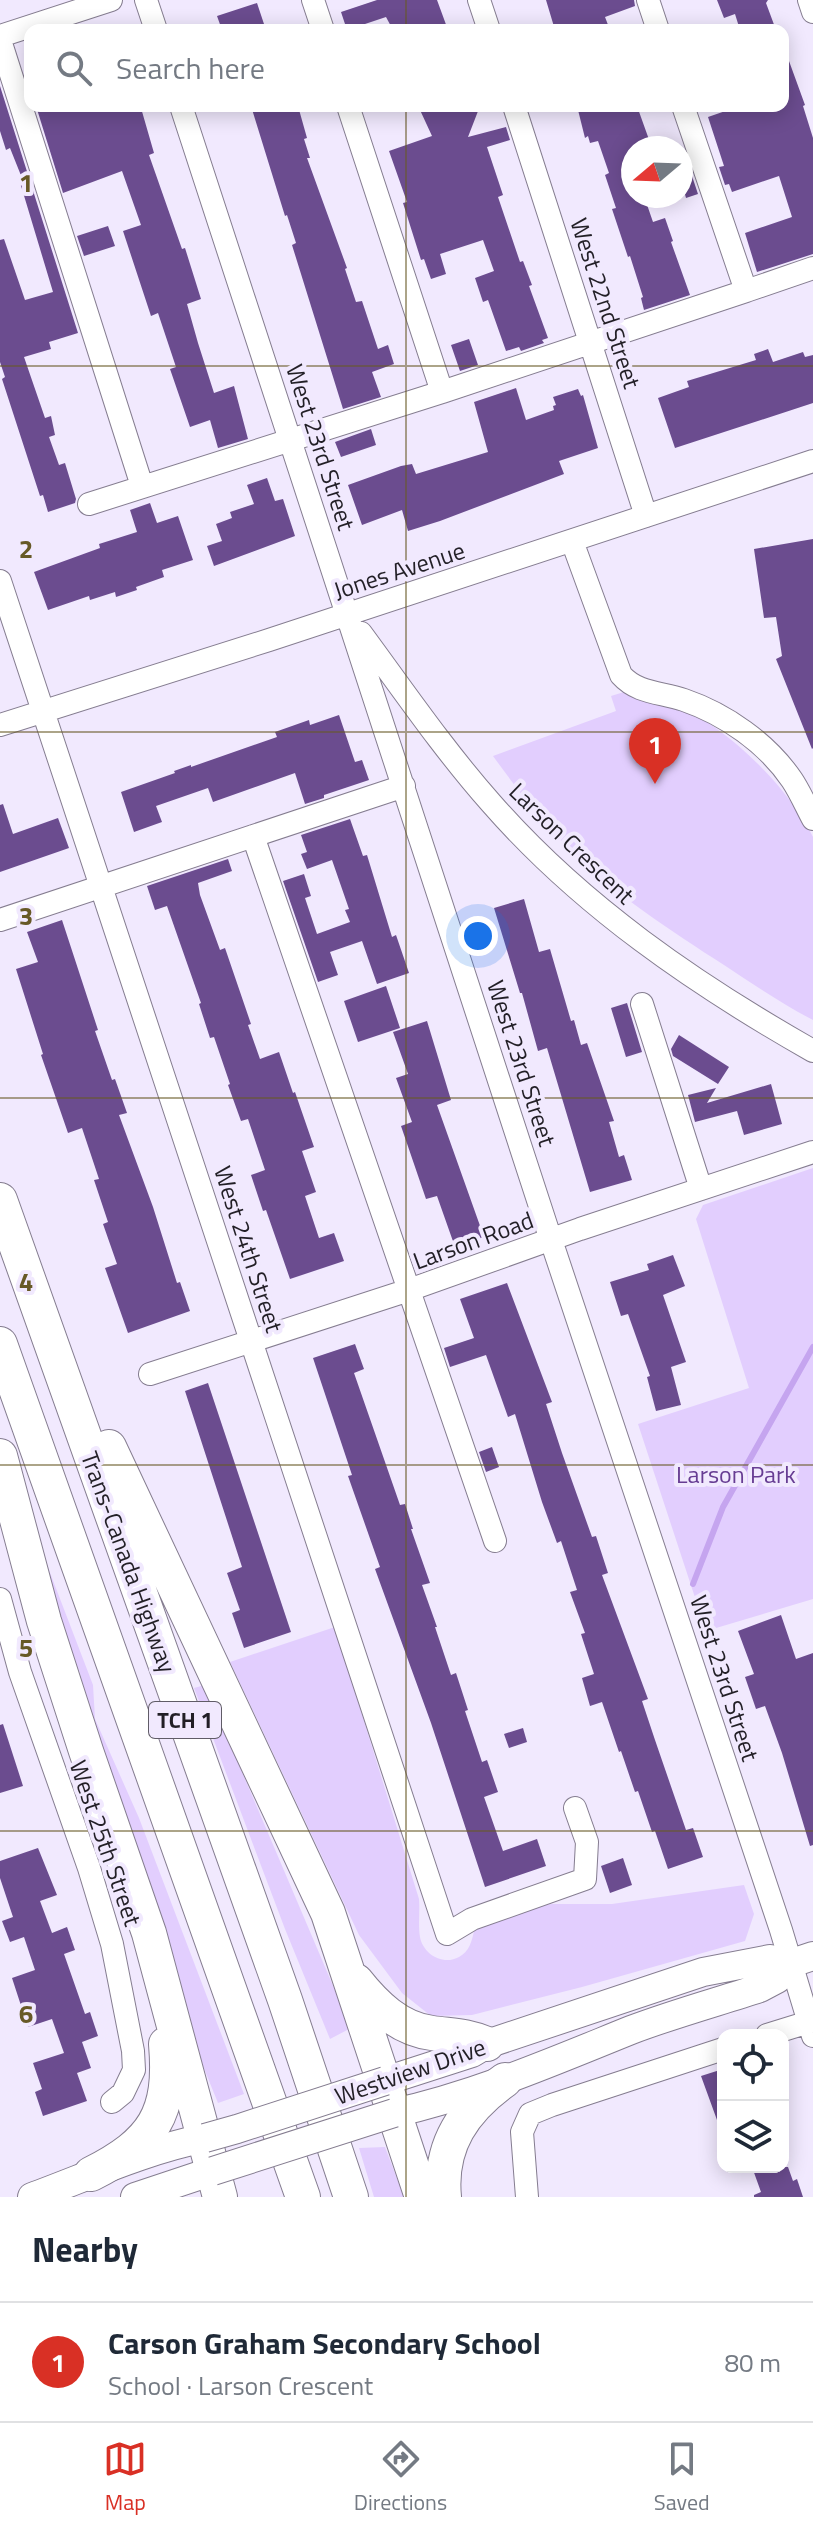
<!DOCTYPE html>
<html lang="en">
<head>
<meta charset="utf-8">
<style>
	body { margin:0; font-family:"Titillium Web",sans-serif; background:#f6f6f7; color:#1f2937 }
	.controls { position:absolute; right:24px; bottom:24px; display:grid; overflow:hidden; border-radius:16px; box-shadow:0 4px 20px #0003 }
	.controls button { width:72px; height:72px; display:grid; place-items:center; padding:0; border:0; border-bottom:2px solid #e0e1e3; background:#fff; color:#1f2937; font:40px sans-serif }
	.compass { position:absolute; left:621px; top:136px; width:72px; height:72px; border-radius:50%; background:#fff; box-shadow:0 4px 20px #0003; rotate:251deg }
	.you { position:absolute; left:478px; top:936px; width:28px; height:28px; margin:-20px; border:6px solid #fff; border-radius:50%; background:#1a73e8; box-shadow:0 0 0 12px #1a73e833 }
	.badge { display:grid; place-items:center; width:52px; height:52px; border-radius:50%; background:#d93025; color:#fff; font-size:26px; font-weight:700 }
	.pin { position:absolute; translate:-50% -66px; filter:drop-shadow(0 2px 4px #0008) }
	.pin::after { content:''; position:absolute; top:42px; width:28px; height:24px; background:inherit; clip-path:polygon(0 0,100% 0,50% 100%) }
	.list { margin:0; padding:0; list-style:none }
	h2 { display:flex; justify-content:space-between; align-items:center; height:104px; margin:0; padding:0 32px; font-size:34px }
	h2 small { font-size:26px; font-weight:400; color:#747a83 }
	.list li { display:grid; grid-template-columns:52px 1fr auto; gap:24px; align-items:center; box-sizing:border-box; height:120px; padding:0 32px; border-top:2px solid #e0e1e3 }
	.list b { display:block; font-size:30px; white-space:nowrap }
	.list p { margin:0; font-size:26px; white-space:nowrap; color:#747a83 }
	.list em { font-size:26px; font-style:normal; color:#747a83 }
	.icon { flex:none; width:44px; height:44px; fill:none; stroke:currentColor; stroke-width:2; stroke-linecap:round; stroke-linejoin:round }
	.map { position:relative; flex:none; width:813px; height:2197px; overflow:hidden }
	.search { position:absolute; background:#fff; box-shadow:0 4px 20px #0003; left:24px; right:24px; top:24px; height:88px; display:flex; align-items:center; gap:20px; box-sizing:border-box; padding:0 28px; border-radius:16px; color:#747a83; font-size:30px }
	.sheet { height:224px; background:#fff }
	nav { display:flex; justify-content:space-around; align-items:center; box-sizing:border-box; height:112px; border-top:2px solid #e0e1e3; background:#fff; font-size:22px; color:#747a83 }
	nav a { display:grid; justify-items:center; gap:4px }
	nav .on { color:#d93025 }
	.map>svg:first-child { display:block }
	.green { fill:#e2cefe }
	.lines { fill:none; stroke-linecap:round; stroke-linejoin:round }
	.stream { stroke:#c5a5ef; stroke-width:6 }
	.building { fill:#6b4c8f }
	.minor-casing { stroke:#857d90; stroke-width:24 }
	.major-casing { stroke:#857d90; stroke-width:30 }
	.highway-casing { stroke:#857d90; stroke-width:36 }
	.minor { stroke:#fff; stroke-width:22 }
	.major { stroke:#fff; stroke-width:28 }
	.highway { stroke:#fff; stroke-width:34 }
	.major-bridge-casing { stroke:#857d90; stroke-width:30; stroke-linecap:butt }
	.major-bridge { stroke:#fff; stroke-width:28 }
	.grid { fill:none; stroke:#675926; stroke-width:2; stroke-opacity:0.55 }
	.labels { text-anchor:middle; dominant-baseline:central; stroke-width:8; stroke-linejoin:round; paint-order:stroke }
	.shield { fill:#f1e9fe; stroke:#605c67; stroke-width:2 }
	.shield-label { font-size:22px; font-weight:bold; fill:#221f26 }
	.street-label { font-size:24px; fill:#221f26; stroke:#f1e9fe }
	.park-label { font-size:24px; fill:#673d93; stroke:#f1e9fe }
	.grid-label { font-size:26px; text-anchor:middle; font-weight:bold; fill:#675926; stroke:#f1e9fe; stroke-width:8; stroke-linejoin:round; paint-order:stroke }
</style>
</head>
<body>
<div class="map">
<svg width="813" height="2197" viewBox="0 0 813 2197">
	<rect width="100%" height="100%" fill="#f1e9fe"/>
	<path class="green" d="M624,692C645,699 668,703 688,712C733,732 792,793 813,837V1020C782,1004 753,984 724,965C671,931 616,895 571,851C542,822 517,789 493,756L616,711L611,696Z
		M813,1168V1599L706,1631L638,1424L749,1388L696,1219L703,1205Z
		M44,1557L93,1685L95,1719L139,1818L244,2094L218,2103L203,2066L177,1969L148,1876L102,1755L79,1670L54,1634Z
		M335,1627L419,1899C420,1911 418,1926 420,1937C423,1954 443,1966 459,1957C469,1952 472,1941 474,1931L528,1907L552,1904H612L744,1885L754,1914L745,1941L582,1987L472,2015L431,2016L402,1993L359,1935L230,1662Z
		M205,1685L351,2028L330,2039L285,1929L194,1688Z
		M385,2147L404,2197H374L359,2148Z"/>
	<g class="lines">
		<path class="stream" d="M693,1584L723,1507L813,1347"/>
	</g>
	<path class="building" d="M377,0H437L448,30H393L386,17L347,30L341,12Z
		M546,0H634L635,6L605,17L610,30H555Z
		M717,0H768L766,3L776,30H740L735,14L724,18Z
		M257,3L266,30H222L217,16Z
		M783,50H785L805,105L803,106L813,138V254L757,272L745,233L792,217L779,176L732,192L729,184L725,185L719,167L724,166L708,117L740,106H783Z
		M0,86L78,333L49,342L51,349L24,357L45,418L51,416L55,435L49,437L59,465L65,463L76,499L75,503L48,512L43,495L40,496L2,379L5,377L0,362V240L4,239L25,300L53,292L19,179L22,178L10,148L6,150L0,131Z
		M36,106H127L129,112L141,108L154,153L149,155L182,249L185,248L201,299L187,304L198,343L214,393L234,386L248,439L218,448L210,420L190,427L170,369L176,367L158,313L151,316L123,231L141,225L122,171L63,193Z
		M251,106H298L307,138L304,139L310,158H307L347,268L345,269L356,302L362,301L378,349L388,345L394,364L372,372L381,397L343,409L292,245L296,243L287,215L285,216Z
		M431,106H480L468,137L506,127L510,140L487,147L503,195L498,197L520,262L523,261L532,285L529,286L548,338L542,340L544,343L521,351L519,347L506,351L488,300L483,302L475,278L494,271L483,240L440,254L446,274L431,279L424,259L421,260L403,203L407,202L389,151L432,136L420,110Z
		M577,106H637L652,148H633V196H644L653,222L665,218L673,241L671,242L690,295L644,310L641,298L643,297L630,256L628,257L612,209L616,208L605,175L609,173L598,141L590,143L588,136L585,138Z
		M692,176L698,194L686,198L681,180Z
		M108,226L115,246L84,256L77,236Z
		M469,339L478,365L460,371L451,345Z
		M768,349L773,362L803,352L805,357L813,355V403L675,448L658,398L689,387L687,381L756,360L754,354Z
		M516,388L526,420L554,410L553,406L556,405L553,397L578,389L581,396L583,395L598,448L559,461L564,474L440,521L408,531L402,510L362,525L348,485L401,466L412,464L416,474L488,452L474,402Z
		M371,429L376,445L341,457L335,442Z
		M267,478L275,501L283,499L295,536L214,566L207,546L222,541L216,524L232,518L230,512L254,504L247,485Z
		M150,503L157,523L178,516L193,560L162,570L164,577L136,587L137,590L116,597L115,592L90,600L89,596L48,610L34,572L100,548L99,544L137,532L130,510Z
		M813,539V748L812,749L776,659L782,656L776,617L764,618L754,549Z
		M339,715L355,762L362,760L369,780L324,795V798L305,804L295,773L213,802L208,788L156,806L162,822L134,832L121,792L175,773L174,771L191,765V767L277,737L275,732L309,720L310,725Z
		M3,804L13,834L58,818L69,848L0,872V805Z
		M350,819L363,856L367,855L392,937L396,935L409,973L377,984L362,941L330,952L338,975L318,982L283,881L304,874L311,896L305,898L317,934L350,922L345,910L349,909L332,860L307,869L301,854L307,852L301,835Z
		M228,859L232,871L198,883L200,895L220,950L225,948L251,1024L248,1025L260,1059L279,1052L293,1093L295,1092L314,1147L302,1151L316,1192L305,1196L319,1238L334,1233L344,1261L290,1279L266,1210L263,1211L251,1175L265,1170L248,1119L241,1121L228,1085L230,1084L214,1037L210,1038L199,1004L201,1003L167,906L155,910L147,886Z
		M524,899L539,952L550,949L571,1021L574,1020L581,1045L587,1043L614,1121L609,1122L619,1157L624,1155L632,1180L590,1192L547,1048L538,1051L522,993H520L494,908Z
		M62,920L98,1030L95,1031L112,1080L115,1079L127,1113L119,1115L153,1207L177,1283L180,1282L190,1311L128,1333L105,1268L117,1264L103,1224L108,1222L94,1180L99,1179L82,1128L68,1133L41,1055L43,1054L16,969L38,962L27,932Z
		M386,986L400,1028L358,1042L344,1001Z
		M627,1003L642,1052L626,1057L611,1008Z
		M427,1021L451,1100L437,1105L484,1237L455,1247L437,1196L426,1199L401,1126L412,1122L396,1078L408,1074L393,1032Z
		M679,1035L729,1067L718,1084L673,1056L671,1049Z
		M771,1084L782,1124L744,1135L737,1111L695,1122L688,1095L716,1088L707,1103Z
		M673,1255L685,1286L663,1295L686,1362L671,1367L681,1405L656,1411L647,1377L650,1376L628,1314L621,1316L610,1282L649,1270L647,1264Z
		M507,1283L552,1402L546,1404L562,1453L592,1537L596,1536L608,1573L602,1575L648,1699L642,1701L655,1740L686,1830L693,1828L703,1857L668,1869L655,1831L652,1832L638,1791L635,1792L621,1751L619,1752L602,1702L590,1706L582,1678L594,1674L581,1634L585,1633L570,1592L577,1590L561,1541L557,1543L542,1502L515,1414L508,1417L486,1355L450,1367L444,1348L474,1338L460,1299Z
		M355,1344L364,1369L354,1373L400,1505L405,1504L413,1529H411L430,1583L422,1585L437,1627H435L451,1675L456,1673L468,1710L465,1711L482,1762L487,1760L498,1792L484,1797L503,1851L537,1839L546,1866L485,1887L431,1723L375,1569L380,1567L348,1476L352,1475L313,1358Z
		M208,1383L291,1632L244,1648L232,1613L240,1610L227,1573L242,1567L185,1391Z
		M492,1447L499,1467L486,1472L479,1452Z
		M781,1615L796,1659L813,1653V1845L810,1846L782,1753L765,1706L756,1709L745,1677L754,1674L738,1631Z
		M3,1724L23,1786L0,1793V1725Z
		M523,1728L527,1742L509,1748L504,1734Z
		M38,1848L57,1895L40,1901L52,1933L67,1927L75,1950L64,1954L85,2014L90,2012L98,2036L82,2042L91,2068L77,2073L87,2101L43,2116L35,2092L42,2089L33,2063L64,2053L52,2019L28,2027L12,1978L35,1970L24,1937L10,1942L2,1921L13,1917L0,1878V1861Z
		M623,1858L632,1885L610,1893L601,1866Z
		M723,2069V2131H721L701,2076Z
		M752,2167H788L793,2181L797,2179L803,2197H754V2195L761,2192Z"/>
	<g class="lines">
		<defs>
			<path id="minor" d="M146,0L156,30
				M313,0L323,30
				M479,0L489,30
				M648,0L658,30
				M809,0L813,12
				M0,36L111,0
				M0,40L142,486
				M181,106L551,1240L781,1930L813,2036
				M348,106L442,392L746,291
				M514,106L646,516
				M683,106L746,291L813,268
				M89,504L442,392
				M572,541L621,675C638,694 661,692 684,700C725,714 767,743 792,780C800,792 806,806 813,819
				M0,581L447,1934L472,1919L585,1879L587,1842L575,1808
				M361,633C403,690 444,750 491,803C581,906 695,984 813,1051
				M0,725L269,640L813,461
				M253,836L495,1541
				M0,920L404,786
				M642,1004L701,1189
				M150,1374L409,1290L580,1229L813,1152
				M0,1599L20,1672L89,1868L112,1944L133,2051L134,2070L123,2093L112,2102
				M767,2035L809,2022
				M527,2197L522,2132L530,2114L552,2105L723,2049"/>
			<path id="major" d="M385,2081L472,2053L487,2044L703,1972L770,1959L792,1963L813,1956
				M394,2113C476,2095 554,2061 631,2030C673,2014 717,2002 760,1988L777,1979L792,1963
				M32,2197C89,2176 145,2150 205,2138
				M135,2197L213,2171"/>
			<path id="highway" d="M0,1200L285,2000L351,2197
				M0,1344L303,2197
				M109,1447L328,1913L422,2197
				M0,1456L44,1621L86,1751L149,1933L220,2197
				M356,1981C375,2005 399,2029 432,2033C453,2036 466,2035 487,2044
				M91,2174C154,2142 172,2114 166,2044
				M444,2197C439,2145 464,2109 505,2080"/>
		</defs>
		<use href="#minor" class="minor-casing"/>
		<use href="#major" class="major-casing"/>
		<use href="#highway" class="highway-casing"/>
		<use href="#minor" class="minor"/>
		<use href="#major" class="major"/>
		<use href="#highway" class="highway"/>
		<defs>
			<path id="major-bridge" d="M205,2138L237,2129L385,2081
				M213,2171L394,2113"/>
		</defs>
		<use href="#major-bridge" class="major-bridge-casing"/>
		<use href="#major-bridge" class="major-bridge"/>
	</g>
	<path class="grid" d="M406,0V30M406,106V2197M0,366H813M0,732H813M0,1098H813M0,1465H813M0,1831H813"/>
	<g class="labels">
		<rect class="shield" x="149" y="1702" width="72" height="36" rx="6"/>
		<g class="shield-label">
			<text x="185" y="1720">TCH 1</text>
		</g>
		<g class="street-label">
			<text transform="translate(606 303) rotate(72)">West 22nd Street</text>
			<text transform="translate(321 447) rotate(72)">West 23rd Street</text>
			<text transform="translate(399 570) rotate(-18)">Jones Avenue</text>
			<text transform="translate(572 843) rotate(44)">Larson Crescent</text>
			<text transform="translate(522 1063) rotate(72)">West 23rd Street</text>
			<text transform="translate(473 1240) rotate(-20)">Larson Road</text>
			<text transform="translate(249 1249) rotate(72)">West 24th Street</text>
			<text transform="translate(129 1562) rotate(70)">Trans-Canada Highway</text>
			<text transform="translate(725 1678) rotate(72)">West 23rd Street</text>
			<text transform="translate(106 1843) rotate(71)">West 25th Street</text>
			<text transform="translate(410 2071) rotate(-19)">Westview Drive</text>
		</g>
		<g class="park-label">
			<text x="736" y="1474">Larson Park</text>
		</g>
	</g>
	<g class="grid-label">
		<text x="26" y="192">1</text>
		<text x="26" y="558">2</text>
		<text x="26" y="925">3</text>
		<text x="26" y="1291">4</text>
		<text x="26" y="1657">5</text>
		<text x="26" y="2023">6</text>
	</g>
</svg>
<div class="controls">
<button><svg class="icon" aria-label="locate" viewBox="0 0 24 24"><circle cx="12" cy="12" r="6"/><path d="M12 2v4M12 18v4M2 12h4M18 12h4"/></svg></button>
<button><svg class="icon" aria-label="layers" viewBox="0 0 24 24"><path d="M12 4l9 5-9 5-9-5zM3 14l9 5 9-5"/></svg></button>
</div>
<svg class="compass" viewBox="-18 -18 36 36"><path d="M0-13l5 13h-10z" fill="#e53935"/><path d="M0 13l5-13h-10z" fill="#747a83"/></svg>
<div class="you"></div>
<div class="pin badge" style="left:655px;top:784px">1</div>
<div class="search"><svg class="icon" aria-label="search" viewBox="0 0 24 24"><circle cx="10" cy="10" r="6"/><path d="M15 15l6 6"/></svg>Search here</div>
</div>
<section class="sheet">
<h2>Nearby<small></small></h2>
<ul class="list">
<li><span class="badge">1</span><div><b>Carson Graham Secondary School</b><p>School · Larson Crescent</p></div><em>80 m</em></li>
</ul>
</section>
<nav>
<a class="on"><svg class="icon" aria-label="map" viewBox="0 0 24 24"><path d="M3 6l6-2 6 2 6-2v14l-6 2-6-2-6 2zM9 4v14M15 6v14"/></svg>Map</a>
<a><svg class="icon" aria-label="directions" viewBox="0 0 24 24"><path d="M12 3l9 9-9 9-9-9zM9 14v-3h6M13 9l2 2-2 2"/></svg>Directions</a>
<a><svg class="icon" aria-label="saved" viewBox="0 0 24 24"><path d="M7 4h10v16l-5-4-5 4z"/></svg>Saved</a>
</nav>
</body>
</html>
